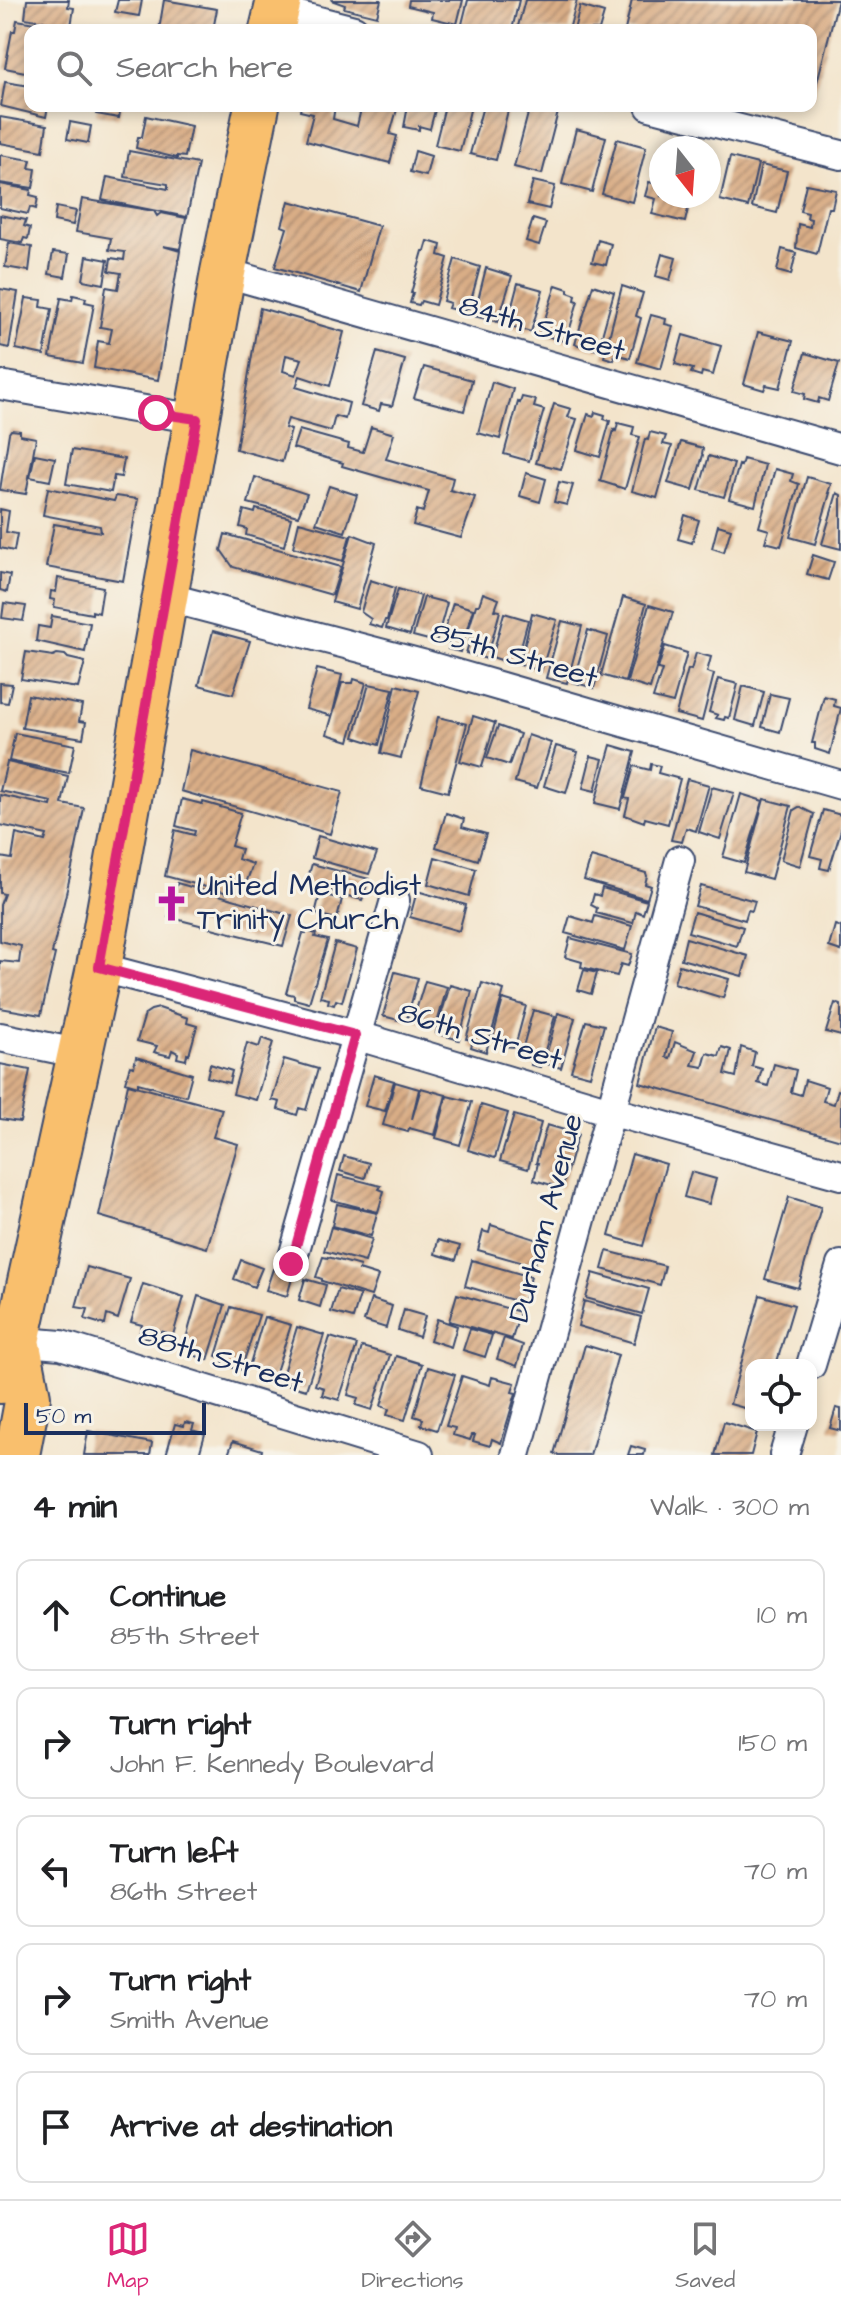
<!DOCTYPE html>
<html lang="en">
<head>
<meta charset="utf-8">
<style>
	body { margin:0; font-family:"Architects Daughter",sans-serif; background:#f6f6f6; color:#202124 }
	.controls { position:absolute; right:24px; bottom:24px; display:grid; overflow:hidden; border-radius:16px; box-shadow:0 4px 12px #0003 }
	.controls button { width:72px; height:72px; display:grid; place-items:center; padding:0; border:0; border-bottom:2px solid #e0e0e0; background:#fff; color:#202124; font:40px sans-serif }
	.compass { position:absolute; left:649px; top:136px; width:72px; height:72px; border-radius:50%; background:#fff; box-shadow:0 4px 12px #0003; rotate:163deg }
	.scale { position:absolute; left:24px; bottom:20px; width:182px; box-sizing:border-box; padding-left:8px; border:4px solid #1b2f5e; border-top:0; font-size:22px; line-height:28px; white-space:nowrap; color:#1b2f5e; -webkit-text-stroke:6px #f7f3e8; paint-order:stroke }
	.stop { position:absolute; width:24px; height:24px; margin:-18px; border:6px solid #db2777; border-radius:50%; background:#fff }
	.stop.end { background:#db2777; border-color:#fff; box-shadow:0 2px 8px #0008 }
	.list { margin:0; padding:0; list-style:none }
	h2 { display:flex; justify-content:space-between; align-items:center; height:104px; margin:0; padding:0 32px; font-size:34px }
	h2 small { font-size:26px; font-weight:400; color:#757577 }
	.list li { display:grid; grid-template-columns:52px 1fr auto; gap:24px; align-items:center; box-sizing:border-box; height:112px; margin:0 16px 16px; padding:0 16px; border:2px solid #e0e0e0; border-radius:16px }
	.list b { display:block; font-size:30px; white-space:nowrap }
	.list p { margin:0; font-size:26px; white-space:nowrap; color:#757577 }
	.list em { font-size:26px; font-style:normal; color:#757577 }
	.icon { flex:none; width:44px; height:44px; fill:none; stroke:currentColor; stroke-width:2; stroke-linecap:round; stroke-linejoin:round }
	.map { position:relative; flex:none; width:841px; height:1455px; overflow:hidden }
	.search { position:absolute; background:#fff; box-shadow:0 4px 12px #0003; left:24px; right:24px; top:24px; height:88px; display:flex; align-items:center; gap:20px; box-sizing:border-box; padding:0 28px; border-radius:16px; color:#757577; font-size:30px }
	.sheet { height:744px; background:#fff }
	nav { display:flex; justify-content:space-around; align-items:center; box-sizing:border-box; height:112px; border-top:2px solid #e0e0e0; background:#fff; font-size:22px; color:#757577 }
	nav a { display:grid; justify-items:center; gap:4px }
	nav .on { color:#db2777 }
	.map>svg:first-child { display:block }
	.building { fill:url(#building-hatch); fill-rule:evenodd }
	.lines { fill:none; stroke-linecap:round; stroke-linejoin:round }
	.street-casing { stroke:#3b4a6e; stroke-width:32 }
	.primary-casing { stroke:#3b4a6e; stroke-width:48 }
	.street { stroke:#fff; stroke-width:28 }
	.primary { stroke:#f9bf6d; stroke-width:44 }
	.route { stroke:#db2777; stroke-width:10 }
	.labels { text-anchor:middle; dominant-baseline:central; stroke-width:6; stroke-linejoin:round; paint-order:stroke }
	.street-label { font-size:30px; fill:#1b2f5e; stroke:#f7f3e8 }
	.poi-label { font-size:30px; fill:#1b2f5e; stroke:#f7f3e8; text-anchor:start }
</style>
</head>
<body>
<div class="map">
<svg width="841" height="1455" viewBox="0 0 841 1455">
	<defs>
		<pattern id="building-hatch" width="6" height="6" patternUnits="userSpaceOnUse" patternTransform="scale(2)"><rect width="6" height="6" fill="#d9ad86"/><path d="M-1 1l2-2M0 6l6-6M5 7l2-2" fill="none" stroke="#af8d71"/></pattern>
	</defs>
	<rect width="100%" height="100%" fill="#f7f3e8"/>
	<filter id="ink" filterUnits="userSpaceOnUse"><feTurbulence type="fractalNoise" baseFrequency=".0125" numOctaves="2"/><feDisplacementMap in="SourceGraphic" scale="16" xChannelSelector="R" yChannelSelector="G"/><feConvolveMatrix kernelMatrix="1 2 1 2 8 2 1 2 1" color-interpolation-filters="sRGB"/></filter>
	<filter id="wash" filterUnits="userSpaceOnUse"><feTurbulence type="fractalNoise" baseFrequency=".006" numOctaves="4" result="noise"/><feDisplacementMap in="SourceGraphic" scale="32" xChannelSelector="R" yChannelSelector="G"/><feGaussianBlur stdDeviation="1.8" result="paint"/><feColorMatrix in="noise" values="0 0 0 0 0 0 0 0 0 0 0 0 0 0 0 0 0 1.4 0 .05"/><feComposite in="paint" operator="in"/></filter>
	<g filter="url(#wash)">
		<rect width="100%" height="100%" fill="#f3e4cb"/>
		<g id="blocks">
			<path class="building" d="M27,0H69L68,7L74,8L71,26L25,18Z
				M118,0H142L139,16L115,12Z
				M164,0L217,9L213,30H159Z
				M331,0H381L377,16L344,8L345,5Z
				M409,0H463L457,24L432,18L433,12L408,6Z
				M468,0H519L512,30H482L462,24Z
				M525,0H577L569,30H517Z
				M632,0H838L812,102L811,30H625Z
				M580,6L604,13L599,30H574Z
				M17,20L64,28L30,30V73L5,68L12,31H15Z
				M5,82L30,86V106H48L46,117L1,106Z
				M97,106H121L119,118L96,114Z
				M301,106H335L333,119L357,126L361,109L352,106H398L390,134L397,136L390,163L306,141L313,114L300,111Z
				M408,106H436L430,129L419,126V130L404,127Z
				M445,106H471L460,151L435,145Z
				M483,106H509L496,160L470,154Z
				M530,106L558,112L542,174L514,167Z
				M146,116L191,126L185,157L177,156V158L136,148L138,137H142Z
				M0,117L47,125L43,151L0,143Z
				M70,122L91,126L88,143L67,139Z
				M576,129L606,137L592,192L562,184Z
				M617,139L646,147L632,202L602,194Z
				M129,151L198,164L187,217L102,200L107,177L168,189V184L125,177Z
				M415,151L431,156L426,176L410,172Z
				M0,155L31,160L29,168L36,169L33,188L0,183Z
				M730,157L758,164L748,207L720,200Z
				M761,165L787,171L777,213L752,207Z
				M533,181L555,186L549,209L527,204Z
				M649,182L661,185V196H691L685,222L652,214L656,199L645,196Z
				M0,184L31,190L30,195L38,197L36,209L30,207L28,214L0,208Z
				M806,184L836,190L832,208H828L817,254L796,248L798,224L810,227L811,219L807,218L808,213L800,211Z
				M82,199L154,211L157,216L161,213L186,218L180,249L163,246L180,251L158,380L94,368L98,341L109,343L112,329L100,327L106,287L118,289L121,273L109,271L111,258L124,260L125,252L109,250L111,238L76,232Z
				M289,201L379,226L361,292L275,267L287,228L282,226Z
				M56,207L76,211L73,225L54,221Z
				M0,215L26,220L24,226L30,228L28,239L24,238L22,243L0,239Z
				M533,219L546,223L539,245L526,241Z
				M598,240L611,244L606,265L592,262Z
				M428,241L441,245L439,255L448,258L435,305L421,301L419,305L410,303L413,293H411L423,251H425Z
				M9,243L32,247L29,271L5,267Z
				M782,249L796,253L791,275L777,271Z
				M53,252L69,254L65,277L49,274Z
				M662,254L676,258L670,280L656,276Z
				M87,256L108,260L104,284L83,280Z
				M455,259L480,267L469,308L465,307L464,312L448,308L450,303L443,301Z
				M486,268L512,276L498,322L474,316Z
				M518,283L543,290L531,332L507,325Z
				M556,285L568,289V292L576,295L575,300L578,301L566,342L540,334Z
				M593,285L614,292L598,350L575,344Z
				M622,286L643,293L636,316L641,318L630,358L615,354L614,360L604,357Z
				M0,289L18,292L9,348L0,346Z
				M73,295L86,298L85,302L94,304L83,363L50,357L61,298L72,300Z
				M26,298L42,300L41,307L52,309L44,355L16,349Z
				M260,308L344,332L330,386L300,376L296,387L349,403L345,419L335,416L331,431L288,419L285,428L291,430L282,462L236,449ZM286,355L302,359L296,375L283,371Z
				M651,315L666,319L665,324L673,326L661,369L637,362Z
				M758,332L793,341L780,388L766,385L764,390L744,384Z
				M683,335L721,346L713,375L702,372L701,376L691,373L693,369L675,364Z
				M377,352L405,360L392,406L381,404L379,411L361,406Z
				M805,353L839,363L828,401L819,398L818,403L804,399L805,394L794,391Z
				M424,367L472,380L464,411L414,398Z
				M492,382L513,389L500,439L478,433Z
				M522,397L536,400L534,407L544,410L529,461L504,454L518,402L520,403Z
				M554,404L571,409L568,417L577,419L561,469L536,463Z
				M595,412L605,415L604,419L610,421L600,457L577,450L588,414L594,416Z
				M618,423L634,427L632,435L640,437L625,489L600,481L614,430L616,431Z
				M371,427L394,434L386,459L453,478L450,490L475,497L461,538L413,525L417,510L423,512L429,491L342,466L343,463L293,448L299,430L349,444L348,448L363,452Z
				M11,430L20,431V435L36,438L26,494L0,490L9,433Z
				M650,432L666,436L663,444L672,446L657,498L632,491L645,439L648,440Z
				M681,442L703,448L702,454L703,455L693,490L668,483Z
				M72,450L124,459L121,477L114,476L111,492L66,484Z
				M35,454L55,458L50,481L30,477Z
				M709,456L734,464L724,497L699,490Z
				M743,459L765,465L755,506L729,499L739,465L741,466Z
				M775,469L793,474L791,481L799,484L781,546L765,542L769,530L759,527Z
				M526,473L546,479L540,502L520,496Z
				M255,477L307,494L298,516L248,503Z
				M807,477L831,484L828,493H830L815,544L790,537Z
				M559,482L573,485L567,505L554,502Z
				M329,486L357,495L345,532L316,523Z
				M48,488L114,501L116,496L138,499L123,581L46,567L54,524L101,532L100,526L43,515Z
				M837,493L841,495V549L822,544Z
				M0,509L9,511L6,532L17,534L14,551L0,548Z
				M256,509L291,518L284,546L246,535L247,529L240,527L244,510L255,513Z
				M685,515L699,520L692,543L678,539Z
				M299,522L350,536L343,561L293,547Z
				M718,525L731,529L724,552L712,548Z
				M225,534L341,567L332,595L233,567L221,550Z
				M352,534L376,543L357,609L332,602Z
				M813,555L834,562L828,580L807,574Z
				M0,573L10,575L7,592L0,590Z
				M58,578L103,587L99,613L92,611V614L54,607L55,600L50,599L51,591L56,592Z
				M370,580L395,588L387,620H385L382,628L369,624L371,619L361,612Z
				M398,589L421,596L410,635L386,628Z
				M483,593L499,599L495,610L500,611L487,659L466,653L472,633L468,632L476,605H479Z
				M424,597L447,603L436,642L413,636Z
				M623,597L646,604L625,682L601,675Z
				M4,603L26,606L23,621L2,618Z
				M453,603L473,609L460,652L448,649L450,641L443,635Z
				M649,605L673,612L650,689L627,682Z
				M504,613L528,620L516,665L492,657Z
				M532,613L557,620L541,671L520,664Z
				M52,616L90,623L85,652L36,641L38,626L50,628Z
				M562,621L582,626L567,683L546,678Z
				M588,630L608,636L594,688L573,682Z
				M213,631L250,641L233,694L199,685Z
				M665,646L687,653L673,703L653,698L662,670L658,669Z
				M26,652L53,656L57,654L65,655L68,658L85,662L78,688L21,679Z
				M696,653L711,657L707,672L714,674L702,721L676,714L688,669L691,670Z
				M317,669L342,675L332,716L306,709Z
				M354,679L366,683L349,741L327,734L342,683H353Z
				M718,679L738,684L729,718L725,717L724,720L716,718L718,715L709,712Z
				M0,683L12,684L8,703L0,702Z
				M369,684L393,689L379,745L354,737Z
				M396,685L419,691L401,758L381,753Z
				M743,686L764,692L755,726L735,720Z
				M770,694L789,698L780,732L762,727Z
				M28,695L82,705L79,721L86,722L83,738L22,728Z
				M824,696L835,699L834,706L841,708L830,754L815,749V743H812Z
				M473,716L495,723L482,767L460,761Z
				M438,717L467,724L448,792L421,785Z
				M498,726L520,734L509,765L487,758Z
				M15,733L75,745L69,773L9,761Z
				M528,735L551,743L537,788L515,782Z
				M611,745L635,752L620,809L595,803Z
				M556,746L578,752L566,793L544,786Z
				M190,750L342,792L330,834L181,791Z
				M591,756L603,759L595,791L583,788Z
				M7,762L68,776L62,804L84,808L72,868L52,953L55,954L41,1015L0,1008V961L19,963L21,946L0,941V905L4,894L0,893V857L12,859L16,834L45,841L47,835L0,825V795L51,806L52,802L0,791Z
				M651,764L660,766L658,773L680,779L668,824L645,818L644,822L625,815L629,799L625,798L634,766L650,770Z
				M687,779L709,785L696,831L686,828L682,842L671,840Z
				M712,787L734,793L720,839L699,832Z
				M741,794L763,801L744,863L723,857Z
				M182,799L202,804L203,802L241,813L231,846L241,849L238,859L253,864L245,886L231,882L228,893L165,876L175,830L194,835L195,831L176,826Z
				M764,799L791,806L771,879L744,872Z
				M799,807L814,814L800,866L781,860L794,810Z
				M823,810L841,815V830L829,870L820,868L822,859L810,856Z
				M446,813L464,819L462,827L486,834L478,860L436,847Z
				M318,836L377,853L369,874L312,858Z
				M435,857L476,869L469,896L428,884Z
				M591,857L646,873L647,876L645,884L651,886L647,899L584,880Z
				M312,864L369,879L362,900L306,884Z
				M177,883L292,916L283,946L168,917L172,905L169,904L171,893L174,894Z
				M701,886L755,901L752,911L748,910L745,920L695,906Z
				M602,888L647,901L643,914L636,911L633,923L596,913L597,908L591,905L594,894L600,896Z
				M417,891L466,905L459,931L410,917Z
				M320,894L342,899L337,919L315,914Z
				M694,912L743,927L737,946L688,932Z
				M570,916L593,923L595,916L632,926L625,950L565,933Z
				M835,925L841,927V951L829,947Z
				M307,931L316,934L315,937L328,940L309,1003L294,999V995L286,993L303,933L306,934Z
				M570,938L632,954L628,966L621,964L617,976L581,967L582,962L565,957Z
				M686,938L748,956L742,976L681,959Z
				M335,943L357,949L342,1002L336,1000L334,1005L328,1003L329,999L320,997Z
				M679,965L729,979L723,998L674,983Z
				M584,970L597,973L591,994L578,990Z
				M395,972L418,978L406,1022L383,1016Z
				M425,981L447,987L436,1027L413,1020Z
				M482,983L504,990L486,1052L471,1047L473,1040L466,1039Z
				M450,985L472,991L459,1040L436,1033Z
				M503,999L526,1006L515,1047L502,1046L500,1043L492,1041Z
				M835,1003L841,1005V1036L826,1032Z
				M159,1008L188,1018L187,1023L197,1026L189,1055L187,1054L186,1060L177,1058L178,1053L172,1050L170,1056L154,1052L157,1046L137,1041L145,1014L151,1010Z
				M533,1010L555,1016L540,1067L531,1065L533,1057L521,1054Z
				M558,1013L575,1018L561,1068L544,1063Z
				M586,1021L604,1025L590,1076L571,1071Z
				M655,1027L672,1032L666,1057L670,1058L675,1042L697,1051L692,1065L703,1067L707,1053L719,1056L722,1047L731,1050L725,1074L736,1077L741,1047L755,1052L752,1066L762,1069L758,1083L768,1086L774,1064L796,1070L791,1092L801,1095L805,1080L827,1087L823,1101L834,1104L838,1090L841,1091V1140L640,1083Z
				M262,1038L273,1042L256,1100L233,1094L247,1043L259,1047Z
				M136,1057L192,1074L186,1096L138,1083V1086L125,1082L130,1066L134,1067Z
				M284,1059L318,1069L306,1110L299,1108L297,1115L278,1109L280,1102L272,1100Z
				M0,1064L30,1070L20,1122L0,1119Z
				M210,1064L232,1071L229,1083L207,1077Z
				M374,1075L394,1081L385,1111L365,1106Z
				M395,1082L419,1089L412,1119L421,1088L446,1095L435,1135L409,1128L408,1132L383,1125Z
				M128,1084L222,1109L213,1137L238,1144L207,1248L99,1216Z
				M447,1096L472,1102L460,1145L436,1138Z
				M481,1105L508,1113L495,1158L468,1150Z
				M514,1115L541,1123L528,1169L500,1161Z
				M547,1125L578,1134L562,1188L534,1180L538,1163H536Z
				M632,1154L666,1164L643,1246L609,1236Z
				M344,1156L369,1163L365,1178L340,1171Z
				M691,1172L716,1179L709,1204L684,1197Z
				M338,1175L381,1186L379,1189L384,1191L378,1212L332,1200Z
				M789,1197L821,1207L798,1288L765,1279Z
				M337,1204L377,1213L371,1236L332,1226Z
				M491,1225L541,1241L540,1244L544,1245L540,1257H537L534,1266L478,1250L483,1231L489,1233Z
				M331,1227L372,1239L365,1262L324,1251Z
				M438,1240L460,1246L456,1260L435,1254Z
				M607,1251L665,1266L660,1285L602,1269Z
				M323,1257L328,1258V1257L360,1266L359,1270L378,1276L371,1296L322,1281V1279L316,1277Z
				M241,1260L262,1268L254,1287L234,1279Z
				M472,1260L531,1277L523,1303L465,1286Z
				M87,1267L130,1279L118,1319L107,1315L105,1325L85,1319L88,1309L76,1307Z
				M273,1269L293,1275L287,1296L266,1290Z
				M593,1273L649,1289L642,1314L586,1298Z
				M305,1279L326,1285L320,1307L299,1300Z
				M143,1284L184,1297L173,1335L161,1331L158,1342L139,1335L142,1325L131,1322Z
				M338,1289L360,1295L353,1318L331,1312Z
				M457,1294L520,1312L512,1339L449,1321Z
				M760,1295L794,1305L776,1365H751V1410L730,1404Z
				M198,1296L225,1305L208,1360L190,1354L192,1349L184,1346Z
				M371,1299L392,1306L386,1328L364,1321Z
				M584,1301L641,1317L634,1343L578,1326Z
				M231,1307L259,1315L241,1370L223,1365L224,1359L216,1356Z
				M404,1310L425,1316L419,1337L398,1330Z
				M264,1317L291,1325L273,1381L255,1375L257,1370L249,1367Z
				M437,1319L457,1326L451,1347L430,1340Z
				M297,1327L324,1335L306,1390L289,1385L291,1379L282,1376Z
				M470,1329L492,1335L485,1357L463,1350Z
				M330,1337L357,1345L339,1400L322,1395L324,1388L315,1385Z
				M504,1338L523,1345L517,1366L497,1359Z
				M585,1345L618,1355L590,1455H559L554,1454Z
				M362,1347L390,1355L372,1410L356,1405L358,1398L348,1395Z
				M396,1356L422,1364L405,1420L387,1415L389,1409L381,1406Z
				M428,1367L455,1375L437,1430L421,1425L423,1419L414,1416Z
				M462,1376L490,1385L492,1377L515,1383L512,1392L516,1393L501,1443L492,1439L490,1446L473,1441L475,1435H472L470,1440L453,1435L455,1428L446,1426Z
				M836,1408L841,1409V1431L830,1428Z
				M185,1422L194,1424L192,1430L205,1434L199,1455H166L175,1424L184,1426Z
				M724,1422L757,1432L751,1455H715Z
				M88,1431L152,1443L150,1455H84Z
				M233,1441L262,1450L261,1455H228Z
				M631,1446L645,1450L644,1455H628Z"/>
		</g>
	</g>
	<g filter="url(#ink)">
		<use href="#blocks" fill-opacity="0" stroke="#3b4a6e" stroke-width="2"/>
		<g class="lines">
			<defs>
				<path id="street" d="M276,10L354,30
					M650,106L841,155
					M223,272L841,449
					M0,385L197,419
					M166,597L422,664L841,785
					M99,967L355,1035L610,1111L841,1175
					M0,1037L81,1054
					M291,1264L395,900
					M1,1340L61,1345L419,1455
					M811,1365L841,1265
					M516,1455L680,860
					M784,1455L793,1425"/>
				<path id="primary" d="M272,30L279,0
					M0,1381L17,1341L99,967L223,272L257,106
					M17,1455L28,1397L17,1341"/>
			</defs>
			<use href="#street" class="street-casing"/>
			<use href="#primary" class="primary-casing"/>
			<use href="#street" class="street"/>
			<use href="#primary" class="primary"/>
		</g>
	</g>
	<g class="lines" filter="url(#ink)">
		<path class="route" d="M156,413L197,419L99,967L355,1035L291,1264"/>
	</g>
	<defs>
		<symbol id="church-bare" viewBox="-9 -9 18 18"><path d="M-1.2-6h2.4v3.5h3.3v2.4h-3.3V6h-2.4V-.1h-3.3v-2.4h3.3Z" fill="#b5179e" stroke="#f7f3e8" stroke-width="2.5" paint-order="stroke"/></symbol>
	</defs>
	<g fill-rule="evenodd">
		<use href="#church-bare" x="146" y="878" width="51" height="51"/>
	</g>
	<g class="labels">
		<g class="street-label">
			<text transform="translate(542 328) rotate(16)">84th Street</text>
			<text transform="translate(514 655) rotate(16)">85th Street</text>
			<text transform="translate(480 1036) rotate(17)">86th Street</text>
			<text transform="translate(546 1218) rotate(-75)">Durham Avenue</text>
			<text transform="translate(221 1359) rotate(17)">88th Street</text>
		</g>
		<g class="poi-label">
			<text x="197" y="886">United Methodist<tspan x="197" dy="34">Trinity Church</tspan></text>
		</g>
	</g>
</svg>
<div class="controls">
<button><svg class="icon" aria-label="locate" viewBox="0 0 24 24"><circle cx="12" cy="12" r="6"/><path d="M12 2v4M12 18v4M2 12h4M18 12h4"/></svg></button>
</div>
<svg class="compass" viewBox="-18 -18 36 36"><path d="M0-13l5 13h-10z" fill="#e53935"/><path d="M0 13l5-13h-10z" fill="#757577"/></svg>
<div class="scale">50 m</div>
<div class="stop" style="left:156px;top:413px"></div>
<div class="stop end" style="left:291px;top:1264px"></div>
<div class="search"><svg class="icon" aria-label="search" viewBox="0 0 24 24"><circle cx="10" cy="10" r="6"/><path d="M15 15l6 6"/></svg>Search here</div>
</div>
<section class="sheet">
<h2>4 min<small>Walk · 300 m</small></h2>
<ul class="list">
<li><svg class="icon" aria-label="ahead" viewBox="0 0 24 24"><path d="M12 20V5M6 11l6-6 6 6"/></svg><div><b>Continue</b><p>85th Street</p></div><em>10 m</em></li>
<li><svg class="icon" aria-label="right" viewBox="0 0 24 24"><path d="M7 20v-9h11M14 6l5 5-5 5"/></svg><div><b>Turn right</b><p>John F. Kennedy Boulevard</p></div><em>150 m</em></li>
<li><svg class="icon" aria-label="left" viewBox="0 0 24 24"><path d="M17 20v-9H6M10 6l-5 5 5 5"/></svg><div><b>Turn left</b><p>86th Street</p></div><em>70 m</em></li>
<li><svg class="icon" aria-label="right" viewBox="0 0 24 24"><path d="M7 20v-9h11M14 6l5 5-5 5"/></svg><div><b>Turn right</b><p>Smith Avenue</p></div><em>70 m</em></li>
<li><svg class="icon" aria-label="arrive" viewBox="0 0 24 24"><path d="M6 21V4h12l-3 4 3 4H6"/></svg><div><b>Arrive at destination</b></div></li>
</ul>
</section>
<nav>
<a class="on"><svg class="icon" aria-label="map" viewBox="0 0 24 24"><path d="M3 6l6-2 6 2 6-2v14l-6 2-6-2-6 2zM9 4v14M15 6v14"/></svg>Map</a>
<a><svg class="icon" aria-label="directions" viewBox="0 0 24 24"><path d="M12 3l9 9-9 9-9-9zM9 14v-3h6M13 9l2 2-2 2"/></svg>Directions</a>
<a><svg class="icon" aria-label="saved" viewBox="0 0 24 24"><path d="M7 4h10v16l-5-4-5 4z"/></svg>Saved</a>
</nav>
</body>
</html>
